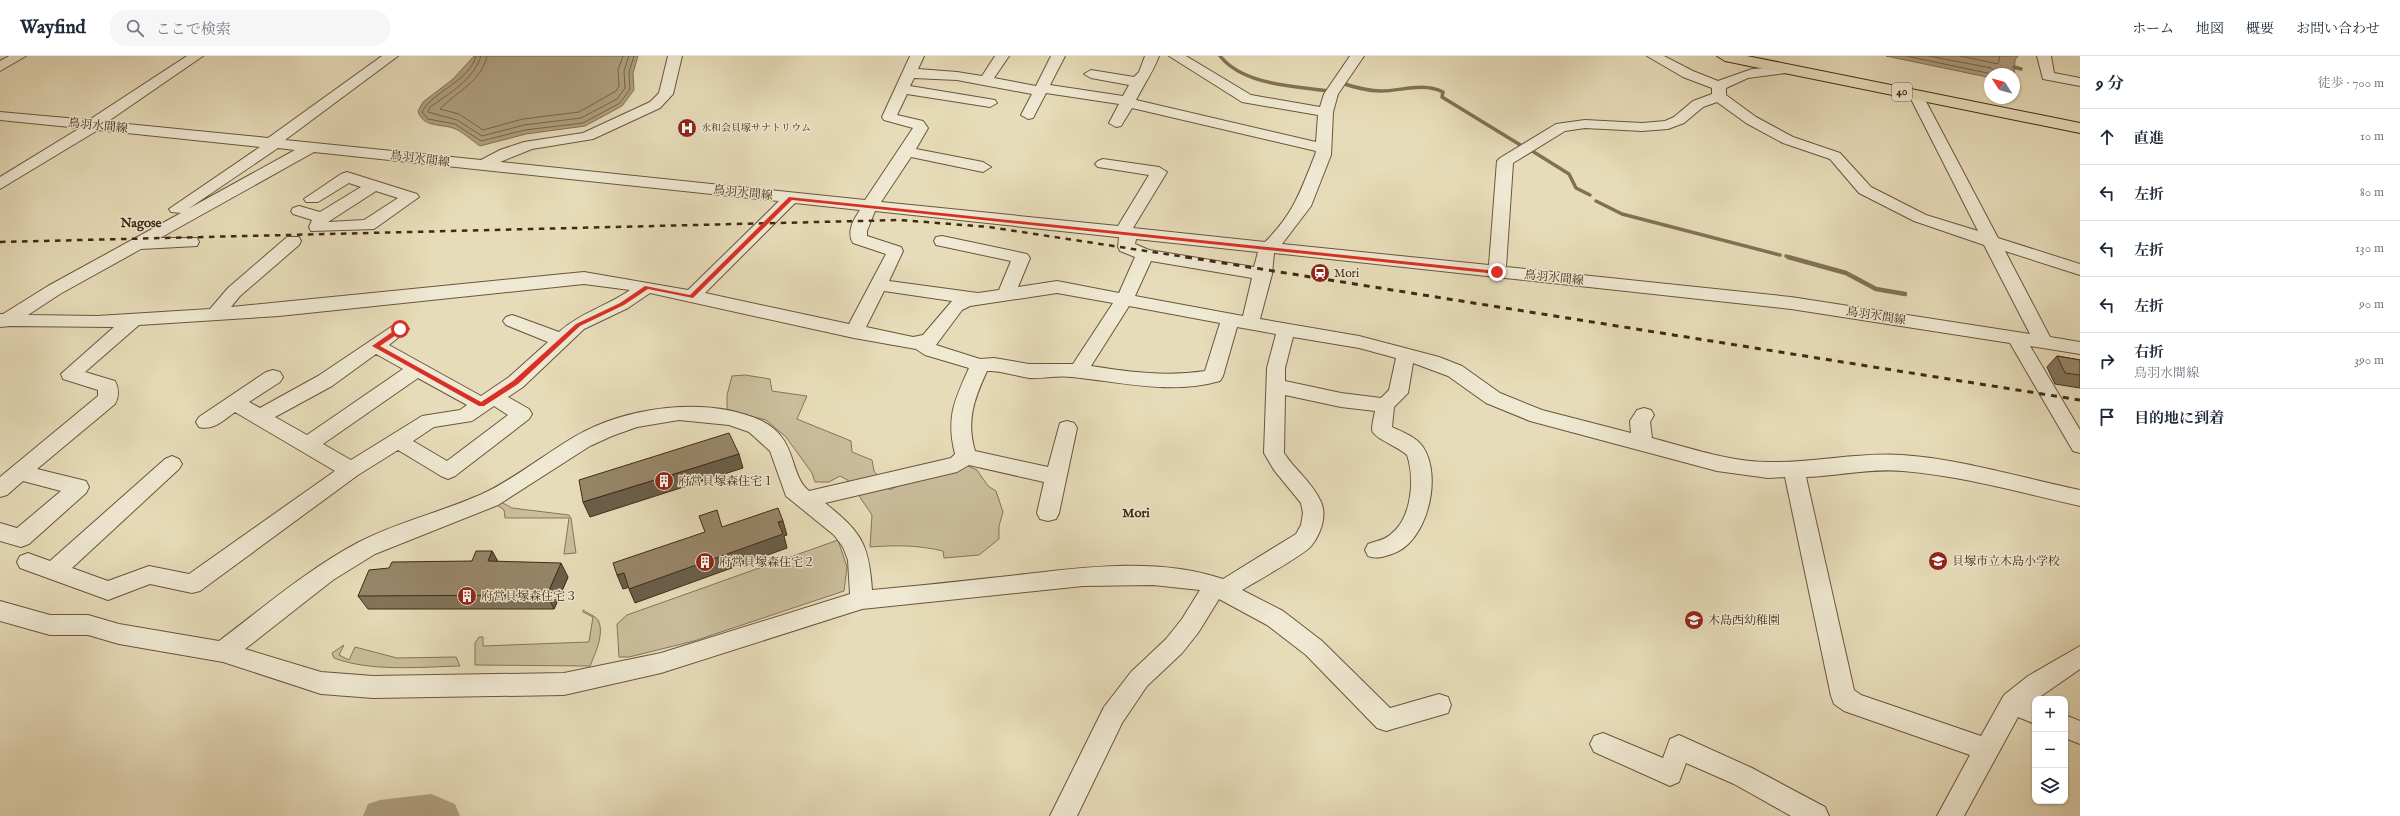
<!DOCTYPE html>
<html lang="ja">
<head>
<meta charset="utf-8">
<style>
	body { margin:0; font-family:"IM FELL English","Noto Serif JP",serif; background:#f6f6f7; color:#1f2937 }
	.controls { position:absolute; right:12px; bottom:12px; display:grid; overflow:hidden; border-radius:8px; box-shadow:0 1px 3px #0004 }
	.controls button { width:36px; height:36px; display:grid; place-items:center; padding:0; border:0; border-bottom:1px solid #e0e1e3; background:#fff; color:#1f2937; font:20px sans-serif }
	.compass { position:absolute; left:1984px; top:12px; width:36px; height:36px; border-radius:50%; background:#fff; box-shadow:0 1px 3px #0004; rotate:306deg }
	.stop { position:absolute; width:12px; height:12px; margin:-9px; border:3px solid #d93025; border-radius:50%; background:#fff }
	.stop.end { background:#d93025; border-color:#fff; box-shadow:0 1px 4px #0008 }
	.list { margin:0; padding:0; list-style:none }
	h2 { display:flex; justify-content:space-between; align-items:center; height:52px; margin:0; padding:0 16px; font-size:17px }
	h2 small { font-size:13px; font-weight:400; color:#747a83 }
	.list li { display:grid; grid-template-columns:26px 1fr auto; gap:12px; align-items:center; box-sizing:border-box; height:56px; padding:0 16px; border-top:1px solid #e0e1e3 }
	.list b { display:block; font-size:15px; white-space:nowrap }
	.list p { margin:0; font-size:13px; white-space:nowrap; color:#747a83 }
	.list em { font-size:13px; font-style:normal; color:#747a83 }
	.icon { flex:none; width:22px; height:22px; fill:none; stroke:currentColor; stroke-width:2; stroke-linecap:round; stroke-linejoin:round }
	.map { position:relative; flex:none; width:2080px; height:760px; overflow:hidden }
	header { display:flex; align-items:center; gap:24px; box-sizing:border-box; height:56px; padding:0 20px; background:#fff; border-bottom:1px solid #e0e1e3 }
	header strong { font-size:19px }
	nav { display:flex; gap:22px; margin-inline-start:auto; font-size:14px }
	.search { width:280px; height:36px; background:#f6f6f7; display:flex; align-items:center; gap:10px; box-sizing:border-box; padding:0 14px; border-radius:16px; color:#747a83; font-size:15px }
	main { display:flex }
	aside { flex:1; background:#fff }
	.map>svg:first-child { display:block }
	.green { fill:#cbbe9d; stroke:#867458 }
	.water { fill:#af9f80; stroke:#837054 }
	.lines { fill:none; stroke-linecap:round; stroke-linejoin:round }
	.shore { stroke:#786449; stroke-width:1 }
	.stream-far1 { stroke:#837054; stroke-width:3.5 }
	.stream { stroke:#837054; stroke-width:4.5 }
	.river { fill:#af9f80; fill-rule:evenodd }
	.minor-casing { stroke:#6a563c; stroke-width:2 }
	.major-casing { stroke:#412912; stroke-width:2 }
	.minor { fill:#efe8d2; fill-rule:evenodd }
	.major { fill:#e7dcb9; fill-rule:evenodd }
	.rail-far1 { stroke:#412912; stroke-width:2.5; stroke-dasharray:5.5 5.5; stroke-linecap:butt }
	.rail { stroke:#412912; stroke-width:3; stroke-dasharray:6 6; stroke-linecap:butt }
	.wall { fill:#82735a; stroke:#412912 }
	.shaded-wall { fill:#6a5e4a; stroke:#412912 }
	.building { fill:#978669; stroke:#412912 }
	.route { fill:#d93025 }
	.labels { text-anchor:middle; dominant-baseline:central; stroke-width:3; stroke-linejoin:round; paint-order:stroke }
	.far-poi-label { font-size:10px; fill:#412912; stroke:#efe8d2; text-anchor:start }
	.shield { fill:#efe8d2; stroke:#75624c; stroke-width:1 }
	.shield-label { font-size:11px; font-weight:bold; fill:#412912 }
	.street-label { font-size:12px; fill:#412912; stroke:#efe8d2 }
	.poi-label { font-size:12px; fill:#412912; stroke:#efe8d2; text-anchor:start }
	.neighbourhood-label { font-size:13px; font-weight:bold; fill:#412912; stroke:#efe8d2 }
</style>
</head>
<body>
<header>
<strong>Wayfind</strong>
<div class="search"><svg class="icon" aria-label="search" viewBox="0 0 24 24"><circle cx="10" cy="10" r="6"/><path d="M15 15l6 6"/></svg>ここで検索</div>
<nav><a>ホーム</a><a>地図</a><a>概要</a><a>お問い合わせ</a></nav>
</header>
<main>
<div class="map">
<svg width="2080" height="760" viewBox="0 0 2080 760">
	<rect width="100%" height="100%" fill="#e7dcb9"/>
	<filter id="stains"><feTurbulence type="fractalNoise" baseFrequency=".005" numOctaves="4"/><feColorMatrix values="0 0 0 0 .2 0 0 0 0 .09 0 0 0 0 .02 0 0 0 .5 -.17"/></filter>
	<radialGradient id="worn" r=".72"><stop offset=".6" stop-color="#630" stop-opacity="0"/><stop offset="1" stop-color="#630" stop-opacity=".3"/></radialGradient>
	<path class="green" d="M745,319L770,323L772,335L807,340L797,363L851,385L852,396L872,404L874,415L890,434L905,426L959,406L977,414L988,430L996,435L1003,456L999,470V483L979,499L944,502L943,495C918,489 895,489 870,491L872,459L849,425L840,420L829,426H815L812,417L786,381L766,364L727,354V339L732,320Z
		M501,446L512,452L569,459L571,462L576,497L564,498L569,462H505L504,454L497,449Z
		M838,484L847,511L844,535L694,585L629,601H619L617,568L627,559Z
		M583,554C587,557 595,560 598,564C605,577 595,598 590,610L475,609V587L479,581H483V590L589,586L593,561L583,556Z
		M344,589L339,599L349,604L355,591L397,602L456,601L460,610C421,611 370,616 334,602L332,597Z"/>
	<path class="water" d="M474,0H638L633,17L634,34L622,50L585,70L526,78L480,90C471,84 462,75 453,72C440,68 422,71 418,55L423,46L453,23Z
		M1886,0H2018L2015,4L2014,19L1990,18V21H1987Z"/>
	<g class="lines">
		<path class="shore" d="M476,0C470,25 433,35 422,56L428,63L455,68L481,85L525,74L583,67L620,47L630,33L629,16L634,0
			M481,0C474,23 449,38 430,51L428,56L457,64L482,80L524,69L581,62L617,43L625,32L624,15L629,0
			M487,0C482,25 456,36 440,53L459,58L483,74L523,63L579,56L616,35L619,30L618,14L623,0
			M1906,0L1992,18
			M1929,0L1991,12L1998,18
			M1960,0L1998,8L2000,0"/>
		<path class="stream-far1" d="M1220,0C1243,29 1293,30 1328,35
			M2014,11L2021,13
			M1341,27C1354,31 1367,35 1381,35C1402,35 1422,26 1443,36L1442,41L1522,90
			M1529,93L1569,118L1576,132L1590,139
			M1596,145L1622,158L1780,199
			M1786,200L1791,202"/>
		<path class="stream" d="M1788,201L1846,217L1876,233L1905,238"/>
		<path class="river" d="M431,738L455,748L460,760H363L368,748L380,744Z"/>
		<defs>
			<path id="minor" d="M9,0H26L0,15V5Z
				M187,0H203L107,66L268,82L382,0H398L285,84L481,104L500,94L524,86L583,77L650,46L659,37L668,0H682L673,38L660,52L593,83L532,93L500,106L865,144L913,72L884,64L882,61L910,0H924L918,13L957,16L982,20L995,0H1009L994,22L1036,30L1051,0H1065L1050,29L1123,40L1129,29L1091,22L1084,18L1091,14L1134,21L1139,16L1145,0H1159C1153,16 1144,28 1136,44L1316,86L1318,59L1242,46L1169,0H1186L1251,39L1320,51L1324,38L1350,0H1364L1338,38L1333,56L1331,99L1311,150L1282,188L1489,209L1497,105L1500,102L1556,68L1585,64L1642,67L1665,65L1674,61L1693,45L1712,38V32L1683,21L1647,0H1664L1693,15L1718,25L1752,13L1794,10L1796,13L1794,16L1748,22L1726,32V39L1756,61L1793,81L1840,97L1871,131L1926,159L1978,175L1909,39L1916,35L1921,36L1998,182L2080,208V219L2005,195L2050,281L2080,286V298L2030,290L2080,374V397L2073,395L2010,287L1791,253L1274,197L1272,218L1260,263L1359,280L1439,301L1462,310L1500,337L1542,354L1631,377L1630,365L1637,354L1644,352L1651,354L1654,359L1650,366L1652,382C1690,392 1730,406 1770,406C1814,407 1858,396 1902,399C1961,403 2022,422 2080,434V450C2022,437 1963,420 1903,415C1870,412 1839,420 1806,421L1854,634L1861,639L1981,680L2004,639L2028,620L2080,590V613L2034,645L2035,668L2018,661L1964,760H1937L1970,699L1844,655L1834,648L1831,640L1785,421L1768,422L1717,415L1530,365L1486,347L1448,320L1413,307L1408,337L1394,351L1392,371C1403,376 1416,381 1423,391C1443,421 1427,487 1392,498C1383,501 1377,503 1368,500L1365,494L1368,488C1376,485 1385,484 1391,478C1412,462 1415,422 1407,399C1399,391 1373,382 1372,374C1372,368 1374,361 1375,355L1341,351L1285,339L1284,397C1295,414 1313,427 1321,446C1327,460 1321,477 1312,489C1306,498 1255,526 1242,534L1283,555L1322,585L1390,652L1439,638L1448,641L1451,649L1448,657L1386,675L1377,672L1306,599L1267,569L1219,543L1198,577L1182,597L1147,630L1122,667L1077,760H1050L1104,651L1131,616L1166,583L1182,563L1200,534L1153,529L1083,530L862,553L661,617L564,639L373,642L321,638L223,606L119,588L88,579H50L0,565V545L50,559H88L119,568L219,585C264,551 308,513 359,486C397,466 442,456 482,438C511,425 545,398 574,381C625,351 707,339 762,365C799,384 788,418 809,435L951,402L955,398C946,362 954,345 969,312L925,299L916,293L854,282L650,237L628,252L584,273L523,331L508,341L529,353L532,358L529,363L455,420L448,423L441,420L398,394L358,419L200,535L192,537L150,528L108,544L20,512L17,506L20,500L28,497L50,505L165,403L172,400L179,403L182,408L179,413L72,512L108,525L149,510L189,518L335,415L235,356C224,364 213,375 199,371L196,366L199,361L266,316L273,314L280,316L283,321L280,326L249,346L260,352L318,320L394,269L400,267L406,269L409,273L389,289L481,340L509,321L548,286L506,269L503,265L506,261L512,259L518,261L559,276C580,257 607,250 630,234L584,228L279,260L139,269L85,316L115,325C119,332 119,341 115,348L37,413L86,425L89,431L86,437L29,488L21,491L0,485V467L17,472L61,435L23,425L7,439L0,441V421L98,340V334L63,323L61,318L114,271L10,270L0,271V258H3L48,230L181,157L171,156L169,153L260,91L98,74L0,133V121L80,72L0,64V56L89,64ZM914,22L957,24L1032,38L1021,59L1028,63L1033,62L1046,37L1119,48L1109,67L1116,71L1121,70L1132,52L1316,95L1315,99C1300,136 1294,157 1265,186L1133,172L1167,116L1159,111L1103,103L1098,105L1095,108L1098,111L1149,119L1118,170L881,146L911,101L983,116L991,111L983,106L916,93L928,72L923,65L897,59L907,38L990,51L997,47L995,44L910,30ZM1717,46L1746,67L1783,87L1830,103L1859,137L1914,165L1984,189L2030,278L1791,241L1506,211L1513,107L1565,75L1585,72L1642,75L1668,73L1684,67L1703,51ZM278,92L295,94L188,153ZM314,96L779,145L688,234L584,216L231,251L240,240L299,189L301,185L299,181H287L228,232L210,253L97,260L28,259L60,238L141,193L197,190L199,186L197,182H160ZM795,147L860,154C854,163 846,176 853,187L886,198L849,268L705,237ZM875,155L1117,181H1119L1118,191L1120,195L1135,201L1119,237L1057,225L1018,231L1030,202L1027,198L942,180L936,181L934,185L936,189L1011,205L999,234L978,237L889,225L903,195L901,191L867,180V175ZM1136,183L1258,196L1254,211L1149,194L1135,188ZM1151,205L1252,222L1243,260L1135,240ZM884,235L952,245L923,279L913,281L866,271ZM1057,237L1113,247L1073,308H1029L994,302L980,303L936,289L962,254L970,250ZM1129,250L1220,267L1205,315C1166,321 1130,316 1091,310ZM1237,271L1276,278L1267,312L1264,397L1274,414L1301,447L1303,457L1301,469L1296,478L1223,523C1156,500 1078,512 1009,520C963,525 918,530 872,534C869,487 861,476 825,447L957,416L969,409L1044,426L1037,457L1040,463L1048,465L1056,463L1059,457L1077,372L1074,367L1067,365L1060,367L1048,411L975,395C966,365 974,343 987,315C1001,314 1015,320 1029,322C1043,323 1057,319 1072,321C1122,326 1170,339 1220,325L1223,320ZM1293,281L1359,292L1396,302L1389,334L1381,342L1341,337L1285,325V312ZM376,298L403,313L307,379L275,361L332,330ZM418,322L467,349L460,354L422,360L351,404L323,388ZM494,350L508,359L447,405L413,385L434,371L472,365ZM679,364L729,369L749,376L770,395L786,440L834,479L843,491L848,504L850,538L661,597L564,617L373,620L321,616L245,593L333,524L375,498L498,449L590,390L612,380L637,371Z
				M2037,0H2051L2054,17L2080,22V30L2043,23Z
				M347,116L417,138L419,141L374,173L311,175L309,171L312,164L293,158L291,155L293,152L299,150L320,156L361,131L349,127L318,146H306L304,143L341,118ZM376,135L398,142L364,164L328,166Z
				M2065,659L2080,665V688L2065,682Z
				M1603,677L1663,702L1670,683L1679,679L1752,712L1825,751L1829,760H1791L1734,728L1686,707L1679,726L1670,730L1594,696L1590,688L1594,680Z"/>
			<path id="major" d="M1717,0H1747L2080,67V77L1725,5Z"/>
		</defs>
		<use href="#minor" class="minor-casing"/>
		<use href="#major" class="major-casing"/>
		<use href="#minor" class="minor"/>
		<use href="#major" class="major"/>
		<path class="rail-far1" d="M0,186L900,164L989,171L1192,202"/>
		<path class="rail" d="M1186,201L2080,344"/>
	</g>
	<path class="wall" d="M2057,300L2080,304V332L2055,328L2047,311Z
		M492,495L498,506L568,521L554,553H368L358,540L472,505Z"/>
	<path class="shaded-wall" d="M739,398L743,412L590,461L583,446Z
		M783,465L787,479L784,480L787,492L635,547L629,533L778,466Z
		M492,495L500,509L488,505Z
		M561,507L568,521L554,553L547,539Z
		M624,517L630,531L623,533L617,519Z"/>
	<path class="building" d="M2057,300L2080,304V319L2065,317Z
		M729,377L739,398L583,446L579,424Z
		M778,452L783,465L778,466L783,478L629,533L624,517L617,519L613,507L705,476L699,460L717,454L722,471Z
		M476,495H492L488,505L561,507L547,539L358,540L369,514L389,512L392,506L472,505Z"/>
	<path class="route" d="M789,141L1497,215L1500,216L1497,218L792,144L693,242L648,233L624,249L580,270L518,328L484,350H479L372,290L398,272H402V275L380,290L481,346L513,325L576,268L620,247L645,230L690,239Z"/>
	<defs>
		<symbol id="hospital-disc" viewBox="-11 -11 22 22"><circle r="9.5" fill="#8f2418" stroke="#efe8d2"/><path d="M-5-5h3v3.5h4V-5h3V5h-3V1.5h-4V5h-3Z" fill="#fff"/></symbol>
		<symbol id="station-disc" viewBox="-11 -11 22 22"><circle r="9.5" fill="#8f2418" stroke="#efe8d2"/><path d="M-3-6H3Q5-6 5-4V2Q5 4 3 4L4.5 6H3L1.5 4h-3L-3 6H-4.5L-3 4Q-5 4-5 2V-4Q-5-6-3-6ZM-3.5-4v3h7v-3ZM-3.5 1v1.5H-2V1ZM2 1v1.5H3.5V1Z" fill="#fff"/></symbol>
		<symbol id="building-disc" viewBox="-11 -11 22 22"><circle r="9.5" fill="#8f2418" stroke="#efe8d2"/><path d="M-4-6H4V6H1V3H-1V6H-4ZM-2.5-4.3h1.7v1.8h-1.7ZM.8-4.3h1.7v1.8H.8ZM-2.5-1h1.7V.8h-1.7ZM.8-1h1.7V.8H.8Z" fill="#fff"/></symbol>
		<symbol id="school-disc" viewBox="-11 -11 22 22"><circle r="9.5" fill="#8f2418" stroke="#efe8d2"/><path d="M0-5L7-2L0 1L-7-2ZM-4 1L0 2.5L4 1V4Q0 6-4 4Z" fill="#fff"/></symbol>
	</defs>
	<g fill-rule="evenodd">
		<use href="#hospital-disc" x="676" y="61" width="22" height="22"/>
		<use href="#station-disc" x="1309" y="206" width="22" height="22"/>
		<use href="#building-disc" x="653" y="414" width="22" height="22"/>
		<use href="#school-disc" x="1927" y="494" width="22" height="22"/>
		<use href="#building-disc" x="694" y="495" width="22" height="22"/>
		<use href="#building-disc" x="456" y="529" width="22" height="22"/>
		<use href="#school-disc" x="1683" y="553" width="22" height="22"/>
	</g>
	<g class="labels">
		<g class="far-poi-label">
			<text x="701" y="72">永和会貝塚サナトリウム</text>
		</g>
		<rect class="shield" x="1892" y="27" width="20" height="18" rx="3"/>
		<g class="shield-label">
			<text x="1902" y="36">40</text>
		</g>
		<g class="street-label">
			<text transform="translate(98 70) rotate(6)">鳥羽水間線</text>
			<text transform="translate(420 103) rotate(7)">鳥羽水間線</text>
			<text transform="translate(743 137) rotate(6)">鳥羽水間線</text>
			<text transform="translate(1554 222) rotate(6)">鳥羽水間線</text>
			<text transform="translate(1876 260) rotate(9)">鳥羽水間線</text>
		</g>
		<g class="poi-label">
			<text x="1334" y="217">Mori</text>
			<text x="678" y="425">府営貝塚森住宅１</text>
			<text x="1952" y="505">貝塚市立木島小学校</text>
			<text x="719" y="506">府営貝塚森住宅２</text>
			<text x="481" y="540">府営貝塚森住宅３</text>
			<text x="1708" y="564">木島西幼稚園</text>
		</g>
		<g class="neighbourhood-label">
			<text x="141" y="167">Nagose</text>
			<text x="1136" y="457">Mori</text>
		</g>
	</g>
	<rect width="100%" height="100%" filter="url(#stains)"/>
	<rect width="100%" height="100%" fill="url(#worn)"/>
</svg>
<div class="controls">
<button>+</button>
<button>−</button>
<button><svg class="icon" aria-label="layers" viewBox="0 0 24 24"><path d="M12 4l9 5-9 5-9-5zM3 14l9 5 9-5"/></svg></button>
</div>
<svg class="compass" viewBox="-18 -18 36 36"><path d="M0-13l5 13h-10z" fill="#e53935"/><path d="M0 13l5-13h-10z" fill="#747a83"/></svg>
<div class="stop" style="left:400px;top:273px"></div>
<div class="stop end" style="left:1497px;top:216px"></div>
</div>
<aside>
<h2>9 分<small>徒歩 · 700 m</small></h2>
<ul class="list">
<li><svg class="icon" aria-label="ahead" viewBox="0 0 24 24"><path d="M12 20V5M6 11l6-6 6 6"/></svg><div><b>直進</b></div><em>10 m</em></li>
<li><svg class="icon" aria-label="left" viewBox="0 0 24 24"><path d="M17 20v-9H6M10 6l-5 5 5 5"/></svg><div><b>左折</b></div><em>80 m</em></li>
<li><svg class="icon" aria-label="left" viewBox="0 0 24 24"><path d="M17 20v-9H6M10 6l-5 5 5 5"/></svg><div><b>左折</b></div><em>130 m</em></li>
<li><svg class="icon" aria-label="left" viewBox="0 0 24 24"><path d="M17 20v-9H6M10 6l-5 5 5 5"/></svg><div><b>左折</b></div><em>90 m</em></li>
<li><svg class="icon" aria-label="right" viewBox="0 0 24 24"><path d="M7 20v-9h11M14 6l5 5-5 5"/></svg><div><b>右折</b><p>鳥羽水間線</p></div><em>390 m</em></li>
<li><svg class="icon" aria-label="arrive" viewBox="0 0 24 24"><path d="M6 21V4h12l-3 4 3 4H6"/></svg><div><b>目的地に到着</b></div></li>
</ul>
</aside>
</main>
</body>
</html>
